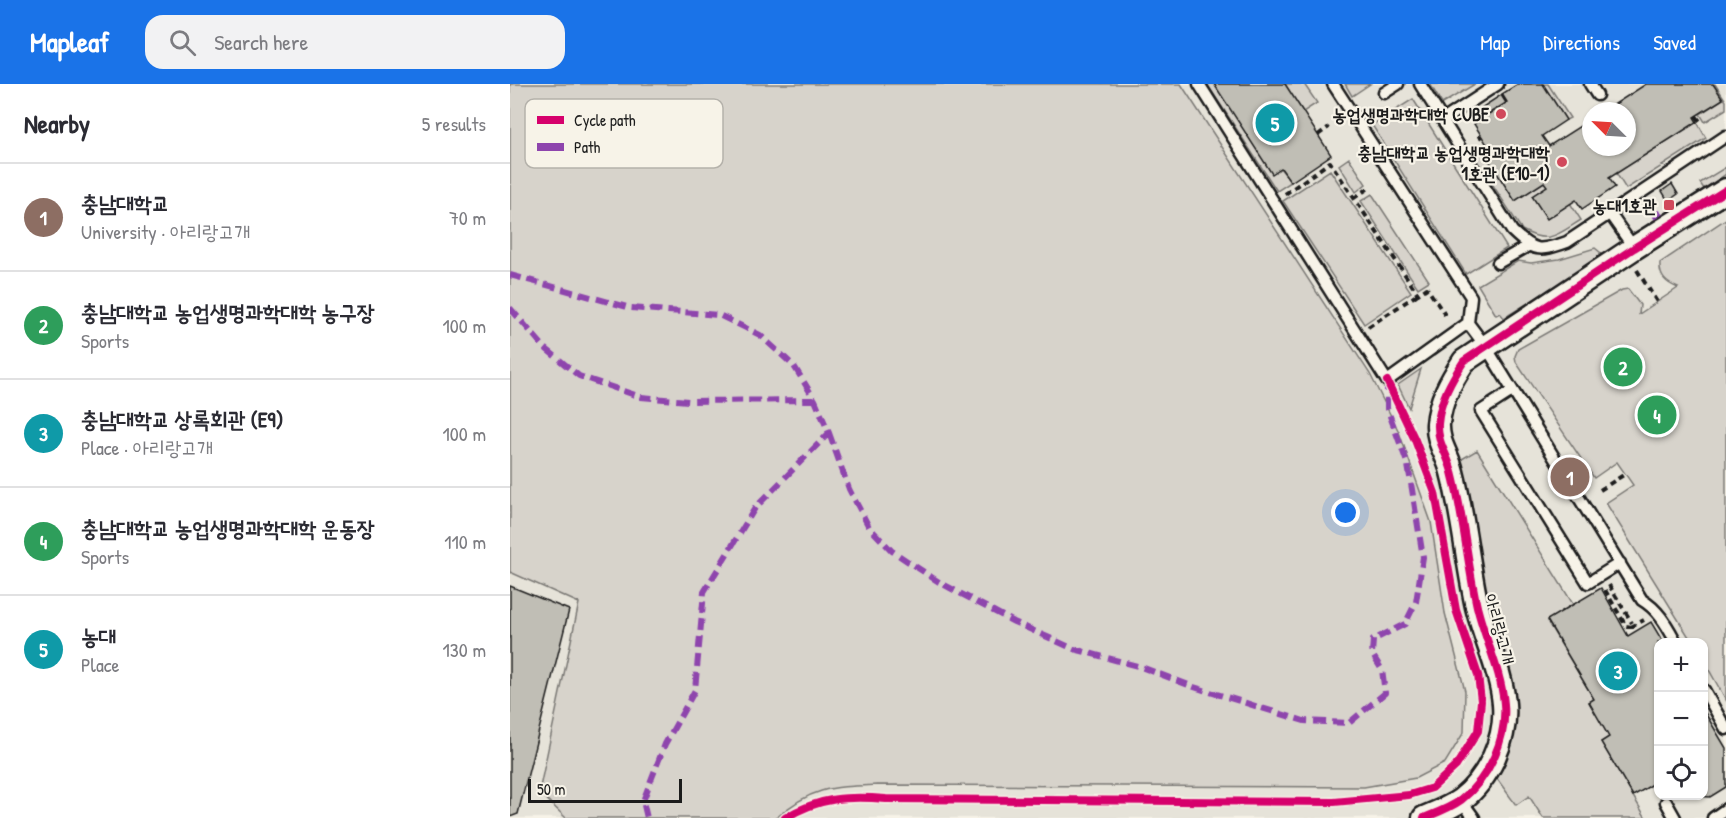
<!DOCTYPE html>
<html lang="en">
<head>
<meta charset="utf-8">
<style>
	body { margin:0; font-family:"Patrick Hand","Poor Story",sans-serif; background:#f2f2f3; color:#2b2b33 }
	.controls { position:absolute; right:18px; bottom:18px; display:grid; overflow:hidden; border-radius:12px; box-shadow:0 2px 4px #0004 }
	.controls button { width:54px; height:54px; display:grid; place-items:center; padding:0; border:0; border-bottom:2px solid #e1e1e2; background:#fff; color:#2b2b33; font:30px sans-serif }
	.compass { position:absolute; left:1072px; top:18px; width:54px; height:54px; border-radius:50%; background:#fff; box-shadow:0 2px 4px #0004; rotate:294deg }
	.scale { position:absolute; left:18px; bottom:15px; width:154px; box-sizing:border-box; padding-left:6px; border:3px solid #1c1c1c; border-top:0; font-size:16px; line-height:21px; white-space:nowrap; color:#1c1c1c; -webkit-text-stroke:4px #f7f3e8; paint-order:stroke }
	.you { position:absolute; left:836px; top:429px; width:21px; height:21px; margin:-15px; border:4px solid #fff; border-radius:50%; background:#1a73e8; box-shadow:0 0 0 9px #1a73e833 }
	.badge { display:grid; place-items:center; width:39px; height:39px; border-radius:50%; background:#1a73e8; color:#fff; font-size:20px; font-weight:700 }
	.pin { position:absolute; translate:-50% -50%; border:3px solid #fff; box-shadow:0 2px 6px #0006 }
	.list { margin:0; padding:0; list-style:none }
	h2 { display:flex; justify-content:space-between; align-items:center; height:78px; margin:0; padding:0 24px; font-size:26px }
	h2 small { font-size:20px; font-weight:400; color:#7c7c81 }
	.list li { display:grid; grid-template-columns:39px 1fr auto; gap:18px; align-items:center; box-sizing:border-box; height:108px; padding:0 24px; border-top:2px solid #e1e1e2 }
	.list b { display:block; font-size:22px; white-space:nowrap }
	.list p { margin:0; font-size:20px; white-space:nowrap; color:#7c7c81 }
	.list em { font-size:20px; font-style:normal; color:#7c7c81 }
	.icon { flex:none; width:33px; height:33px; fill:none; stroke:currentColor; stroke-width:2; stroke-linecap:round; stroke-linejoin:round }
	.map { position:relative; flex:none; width:1216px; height:734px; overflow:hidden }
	header { display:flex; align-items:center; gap:36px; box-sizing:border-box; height:84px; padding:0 30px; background:#1a73e8; color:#fff }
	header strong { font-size:28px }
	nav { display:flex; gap:33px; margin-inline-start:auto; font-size:21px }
	.search { width:420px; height:54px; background:#f2f2f3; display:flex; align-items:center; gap:15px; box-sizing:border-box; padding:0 21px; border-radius:18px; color:#7c7c81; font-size:22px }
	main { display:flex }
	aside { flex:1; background:#fff }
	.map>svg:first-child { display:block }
	.built { fill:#e6e3d9; fill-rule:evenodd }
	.green { fill:#d7d3cb; stroke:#7a7874; stroke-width:1.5 }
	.building { fill:#c0beb5; stroke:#1c1c1c; stroke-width:1.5 }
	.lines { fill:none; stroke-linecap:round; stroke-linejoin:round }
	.lane-casing { stroke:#1c1c1c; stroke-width:15 }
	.street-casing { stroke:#1c1c1c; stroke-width:27 }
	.path { stroke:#1c1c1c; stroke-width:4; stroke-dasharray:6 4.5; stroke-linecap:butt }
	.lane { stroke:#f7f3e8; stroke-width:10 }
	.street { stroke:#f7f3e8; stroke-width:22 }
	.quiet { stroke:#8e44ad; stroke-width:6; stroke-dasharray:12 6; stroke-linecap:butt }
	.cycleway-casing { stroke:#f7f3e8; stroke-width:11 }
	.cycleway { stroke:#d6006c; stroke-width:8 }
	.poi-dot { fill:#d1495b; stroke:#f7f3e8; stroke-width:2 }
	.labels { text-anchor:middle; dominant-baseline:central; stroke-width:4.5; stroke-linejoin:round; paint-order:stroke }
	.poi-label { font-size:18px; font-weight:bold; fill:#1c1c1c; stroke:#f7f3e8; text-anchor:end }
	.street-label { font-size:18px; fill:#1c1c1c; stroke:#f7f3e8 }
	.key { fill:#f7f3e8; stroke:#b5b2ab; stroke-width:1.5 }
	.key-label { font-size:16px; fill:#1c1c1c }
</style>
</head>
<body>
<header>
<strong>Mapleaf</strong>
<div class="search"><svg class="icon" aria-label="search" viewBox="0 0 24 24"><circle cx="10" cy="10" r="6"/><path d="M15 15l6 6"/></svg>Search here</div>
<nav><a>Map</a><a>Directions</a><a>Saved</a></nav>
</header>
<main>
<aside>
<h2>Nearby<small>5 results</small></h2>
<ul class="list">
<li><span class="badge" style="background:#8d6e63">1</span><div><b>충남대학교</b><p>University · 아리랑고개</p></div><em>70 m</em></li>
<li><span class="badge" style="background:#2e9e5b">2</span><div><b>충남대학교 농업생명과학대학 농구장</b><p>Sports</p></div><em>100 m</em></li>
<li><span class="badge" style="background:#0f9aa8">3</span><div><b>충남대학교 상록회관 (E9)</b><p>Place · 아리랑고개</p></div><em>100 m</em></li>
<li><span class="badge" style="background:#2e9e5b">4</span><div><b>충남대학교 농업생명과학대학 운동장</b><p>Sports</p></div><em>110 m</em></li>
<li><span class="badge" style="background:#0f9aa8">5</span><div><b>농대</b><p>Place</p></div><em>130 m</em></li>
</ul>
</aside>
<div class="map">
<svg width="1216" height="734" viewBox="0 0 1216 734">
	<rect width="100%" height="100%" fill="#f7f3e8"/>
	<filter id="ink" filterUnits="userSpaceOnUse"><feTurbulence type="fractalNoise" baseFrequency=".0167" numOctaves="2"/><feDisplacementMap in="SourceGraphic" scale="12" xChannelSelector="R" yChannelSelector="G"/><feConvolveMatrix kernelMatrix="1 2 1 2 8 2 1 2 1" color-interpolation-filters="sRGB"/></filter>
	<g filter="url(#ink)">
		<path class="built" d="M671,0H1216V734H266L283,719L302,709L331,703L367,701L955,607L935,529L921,438L889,348L860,289ZM1081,27H1117V63H1081ZM1148,558H1194V712H1148Z
			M0,488L69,519L29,707L56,734H0Z"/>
		<path class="green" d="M0,0H671L860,290L889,348L921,438L935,529L955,607L954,648L935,679L906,694L854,703L367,701C322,703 301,703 266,734H56L29,708L69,519L0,488Z
			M697,0H704L781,98L767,107Z
			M775,0H794L807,19L793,28Z
			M835,0H860L842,12Z
			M920,0H965L932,20Z
			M1033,0H1038L1060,34L1056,36Z
			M1203,0H1205L1216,17V25L1195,38L1190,30L1213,15Z
			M903,15L997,164L956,190L862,41Z
			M1187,38L1196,54L1116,105L1106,89Z
			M972,66L1005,117L1034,98L1037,102L1022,112L1037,134L1060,119L1071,136C1047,151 1039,161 1012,146L964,72Z
			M839,74L856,100L846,108L829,81Z
			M1216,83V90L1194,105L1190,99Z
			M820,86L901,208L854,240L773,117Z
			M862,110L919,197L908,204L851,117Z
			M1216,135V616L1194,577V558H1182L1096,419L1123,401L1107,378L1084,394L1006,278L1005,272L1008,265L1112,206L1118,205L1130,221L1129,230L1168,204C1156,199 1149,193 1150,179Z
			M1085,164L1091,169L1087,176L994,234L990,229L986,231L968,201L1008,177L1021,179L1049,175Z
			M911,285L899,324L888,301Z
			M967,366L1063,520L1037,537L1084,615L1079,618L1099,653L1091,658L1136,734H1033L1019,712L1006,721L985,692L1004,635V609L977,521L952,375Z"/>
		<path class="building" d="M704,0H775L821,71L781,98L771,84L762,90Z
			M1008,0H1033L1056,36L1032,52L1039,62L1081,35V63H1117V27H1094L1136,0H1203L1213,15L1184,33L1187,38L1099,94L1105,103L1072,125L1066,116L1037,135L1022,112L1037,102L1034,98L1005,117L972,66L978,62L964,40L997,18L992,10Z
			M991,11L996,19L970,35L965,28Z
			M1162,100L1168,110L1158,117L1152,107Z
			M0,502L59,526L8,730L0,733Z
			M1091,504L1118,552L1141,538L1153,558H1148V697L1123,712L1091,658L1099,653L1079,618L1084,615L1037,536Z
			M1194,627L1216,664V703L1200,713L1188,712H1194Z"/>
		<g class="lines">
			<defs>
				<path id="lane" d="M689,0L877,297L958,239
					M823,0L961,213L958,239L976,263L1132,516C1149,526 1157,542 1166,558
					M910,0L1002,147C1024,168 1029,168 1057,158L1216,52
					M1080,0L1087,11
					M874,9L888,0
					M933,36L988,0
					M1100,130L1124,164
					M988,179L1018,162
					M1002,307L971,327L1078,499L1110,479
					M1194,606L1216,645
					M951,716L964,734
					M1156,718L1165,734
					M1203,734L1216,725"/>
				<path id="street" d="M914,734C926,729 940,724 951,716C979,694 997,655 994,620C991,585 973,552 966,518C957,475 953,430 942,388C938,371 927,359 928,340C930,316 941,297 954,277L1124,164L1216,106"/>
			</defs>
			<use href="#lane" class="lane-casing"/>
			<use href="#street" class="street-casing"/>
			<path class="path" d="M1186,32L1190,37
				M808,51L819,43
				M969,54L971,52
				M775,110L820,78L908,210L917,204L935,231
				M844,114L859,104
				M1127,186L1147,218
				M858,243L908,210
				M1090,406L1115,390
				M1099,501L1122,539
				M1095,506L1116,542L1121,543L1124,548
				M1121,543L1134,536"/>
			<use href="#lane" class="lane"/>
			<use href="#street" class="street"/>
			<path class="quiet" d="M1143,133L1151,128
				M0,191L121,224L209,231L250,251L284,282L305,316L319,349L245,424L194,508L185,606L155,660L133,717L137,734
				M0,224L34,263L69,292L131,313L179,317L305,316
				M319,349L339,405L359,443L382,467L429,498L504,538L564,565L631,583L684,603L794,637L839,639L875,609L872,586L862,570L863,556L895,540L906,518L913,473L898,381L877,324V304"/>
			<defs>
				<path id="cycleway" d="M275,734C309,713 338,712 376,715L824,718L899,711L922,704L946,682L968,647L971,617L968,591L946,526L925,409L905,356L877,297
					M914,734C926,729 940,724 951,716C979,694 997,655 994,620C991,585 973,552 966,518C957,475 953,430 942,388C938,371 927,359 928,340C930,316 941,297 954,277L1124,164L1216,106"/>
			</defs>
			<use href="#cycleway" class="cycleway-casing"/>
			<use href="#cycleway" class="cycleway"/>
		</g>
	</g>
	<g class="poi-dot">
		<circle cx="991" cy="30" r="6"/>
		<circle cx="1052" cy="78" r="6"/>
		<rect x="1153" y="115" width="12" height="12" rx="3"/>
	</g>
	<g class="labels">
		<g class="poi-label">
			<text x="979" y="30">농업생명과학대학 CUBE</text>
			<text x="1040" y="68">충남대학교 농업생명과학대학<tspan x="1040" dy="21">1호관 (E10-1)</tspan></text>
			<text x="1147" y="121">농대1호관</text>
		</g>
		<g class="street-label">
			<text transform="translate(990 545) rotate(75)">아리랑고개</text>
		</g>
	</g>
	<rect x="15" y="15" width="198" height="69" rx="9" class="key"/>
	<rect x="27" y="32" width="27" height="8" fill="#d6006c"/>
	<rect x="27" y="59" width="27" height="8" fill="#8e44ad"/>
	<g class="key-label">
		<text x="64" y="42">Cycle path</text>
		<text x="64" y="69">Path</text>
	</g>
</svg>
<div class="controls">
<button>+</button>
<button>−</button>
<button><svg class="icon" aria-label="locate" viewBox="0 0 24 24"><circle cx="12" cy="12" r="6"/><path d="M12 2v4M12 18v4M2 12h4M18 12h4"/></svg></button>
</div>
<svg class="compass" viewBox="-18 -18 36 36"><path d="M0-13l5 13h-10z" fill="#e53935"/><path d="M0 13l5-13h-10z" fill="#7c7c81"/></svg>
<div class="scale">50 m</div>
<div class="you"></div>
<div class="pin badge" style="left:1060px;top:393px;background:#8d6e63">1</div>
<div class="pin badge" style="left:1113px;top:283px;background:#2e9e5b">2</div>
<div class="pin badge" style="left:1108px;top:587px;background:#0f9aa8">3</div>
<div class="pin badge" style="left:1147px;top:331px;background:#2e9e5b">4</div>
<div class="pin badge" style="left:765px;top:39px;background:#0f9aa8">5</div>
</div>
</main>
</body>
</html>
